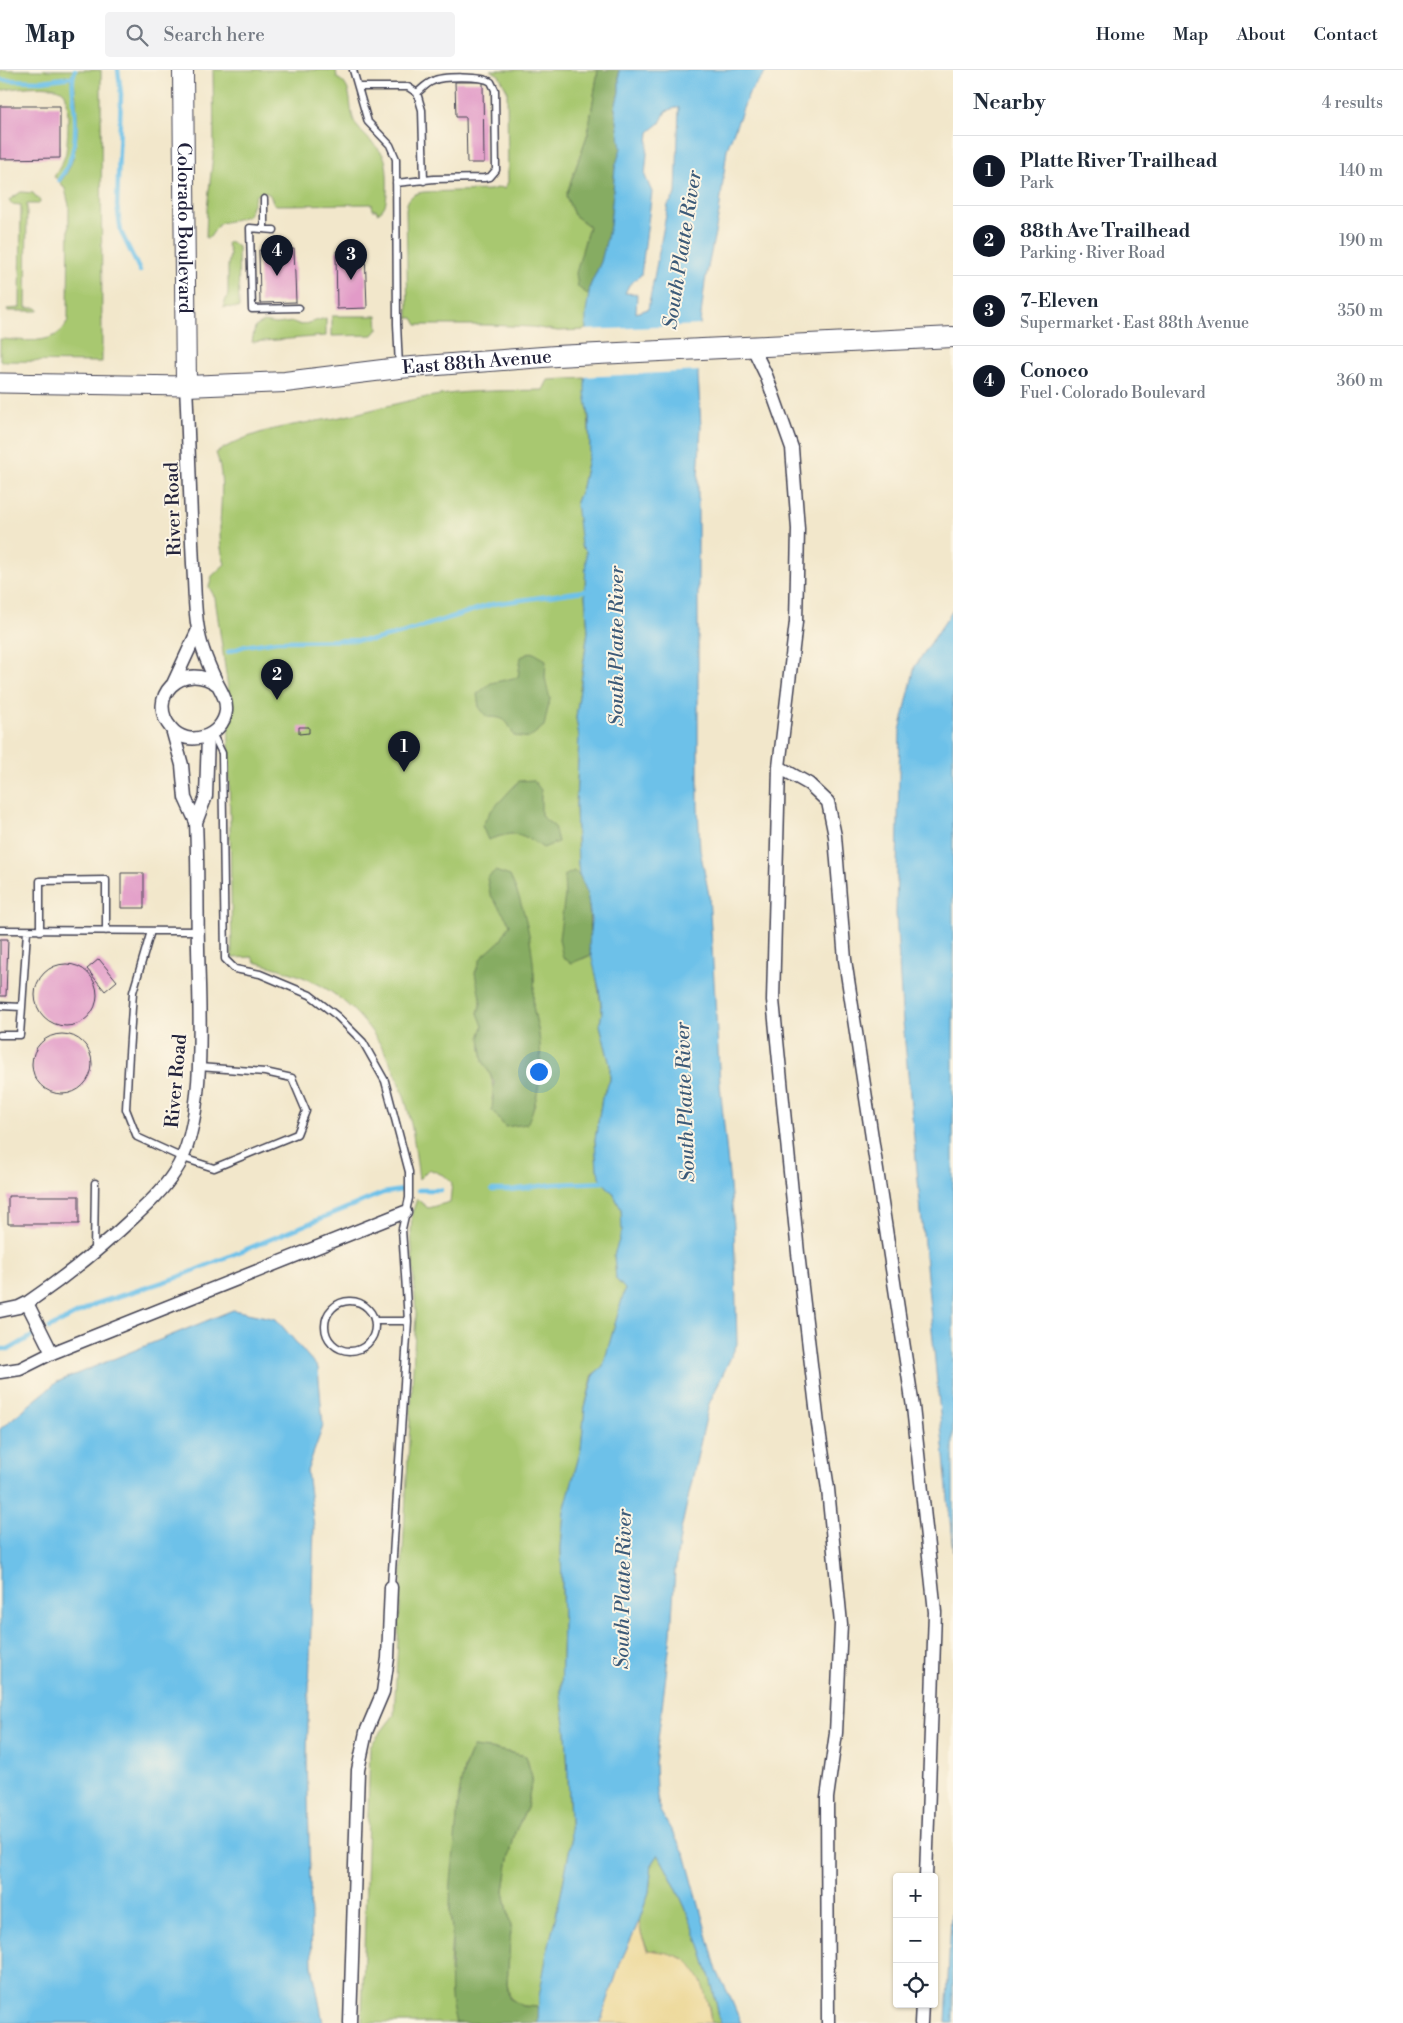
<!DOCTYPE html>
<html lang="en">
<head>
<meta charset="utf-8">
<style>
	body { margin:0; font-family:"Libre Bodoni",serif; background:#f2f2f3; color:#1f2937 }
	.controls { position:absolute; right:15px; bottom:15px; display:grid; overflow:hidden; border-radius:5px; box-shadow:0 1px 4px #0004 }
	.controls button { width:45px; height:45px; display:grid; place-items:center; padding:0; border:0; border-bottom:1px solid #e0e1e3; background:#fff; color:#1f2937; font:25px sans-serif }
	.you { position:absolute; left:538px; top:1001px; width:18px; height:18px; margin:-12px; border:4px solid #fff; border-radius:50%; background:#1a73e8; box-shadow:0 0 0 8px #1a73e833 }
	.badge { display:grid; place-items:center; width:32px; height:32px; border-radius:50%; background:#111827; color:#fff; font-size:16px; font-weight:700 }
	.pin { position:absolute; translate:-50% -41px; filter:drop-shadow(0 1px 2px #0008) }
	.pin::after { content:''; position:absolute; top:26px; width:18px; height:15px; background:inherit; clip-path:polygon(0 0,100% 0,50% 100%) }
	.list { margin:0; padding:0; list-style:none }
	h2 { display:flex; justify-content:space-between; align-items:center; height:65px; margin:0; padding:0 20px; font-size:21px }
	h2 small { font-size:16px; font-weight:400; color:#747a83 }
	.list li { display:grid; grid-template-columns:32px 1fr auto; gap:15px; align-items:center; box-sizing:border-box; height:70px; padding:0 20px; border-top:1px solid #e0e1e3 }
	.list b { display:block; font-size:19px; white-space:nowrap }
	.list p { margin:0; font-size:16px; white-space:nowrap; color:#747a83 }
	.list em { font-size:16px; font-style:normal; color:#747a83 }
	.icon { flex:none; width:28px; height:28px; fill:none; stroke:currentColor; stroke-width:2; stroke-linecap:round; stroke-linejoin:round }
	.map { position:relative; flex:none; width:953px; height:1953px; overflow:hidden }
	header { display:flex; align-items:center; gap:30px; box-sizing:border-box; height:70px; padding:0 25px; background:#fff; border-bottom:1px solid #e0e1e3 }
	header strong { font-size:24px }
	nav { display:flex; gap:28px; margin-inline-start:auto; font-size:18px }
	.search { width:350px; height:45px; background:#f2f2f3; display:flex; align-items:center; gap:12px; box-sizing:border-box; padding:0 18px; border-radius:5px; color:#747a83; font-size:19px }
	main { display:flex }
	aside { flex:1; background:#fff }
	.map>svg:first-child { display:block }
	.green { fill:#a8c870; stroke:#657556; fill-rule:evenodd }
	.forest { fill:#86ac62; stroke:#54674e }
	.sand { fill:#eeda9e; stroke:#887e6c }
	.water { fill:#6dc1e9; stroke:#487292; fill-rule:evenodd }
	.pier { fill:#f2e7cb }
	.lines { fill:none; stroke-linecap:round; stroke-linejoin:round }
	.stream { stroke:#6dc1e9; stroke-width:4.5 }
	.building { fill:#e29bc8 }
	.service-casing { stroke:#414051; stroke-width:9 }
	.minor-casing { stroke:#414051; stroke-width:15 }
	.secondary-casing { stroke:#414051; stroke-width:21 }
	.primary-casing { stroke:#414051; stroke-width:22 }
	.service { stroke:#fff; stroke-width:6 }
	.minor { stroke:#fff; stroke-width:12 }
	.secondary { stroke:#fff; stroke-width:19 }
	.primary { stroke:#fff; stroke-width:20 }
	.labels { text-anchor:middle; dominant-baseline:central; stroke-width:4; stroke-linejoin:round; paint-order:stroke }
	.street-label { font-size:19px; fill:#22223b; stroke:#fcf5e5 }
	.water-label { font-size:20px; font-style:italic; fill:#3c5a78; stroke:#fcf5e5 }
</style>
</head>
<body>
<header>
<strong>Map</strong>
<div class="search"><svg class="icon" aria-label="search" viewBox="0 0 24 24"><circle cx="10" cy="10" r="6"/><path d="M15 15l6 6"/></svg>Search here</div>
<nav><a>Home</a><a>Map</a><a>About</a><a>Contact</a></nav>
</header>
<main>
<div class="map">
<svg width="953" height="1953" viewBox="0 0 953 1953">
	<rect width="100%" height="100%" fill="#fcf5e5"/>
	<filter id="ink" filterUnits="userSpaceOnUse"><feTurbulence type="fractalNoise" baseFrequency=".02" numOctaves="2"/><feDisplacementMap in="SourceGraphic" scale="10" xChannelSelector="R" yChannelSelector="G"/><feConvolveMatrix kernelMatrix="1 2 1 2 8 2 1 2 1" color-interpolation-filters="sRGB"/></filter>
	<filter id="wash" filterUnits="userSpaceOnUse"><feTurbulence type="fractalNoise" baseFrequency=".0096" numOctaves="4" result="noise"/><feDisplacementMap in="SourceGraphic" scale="20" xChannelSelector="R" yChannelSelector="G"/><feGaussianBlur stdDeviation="1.12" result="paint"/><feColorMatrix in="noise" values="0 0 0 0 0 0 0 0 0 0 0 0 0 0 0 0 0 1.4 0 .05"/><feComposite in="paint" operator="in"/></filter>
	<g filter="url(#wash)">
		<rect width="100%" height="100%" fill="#f2e7cb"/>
		<path class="green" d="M0,0H101L102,292L0,291V269C23,270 58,277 68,250L69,135L65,119L60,112C80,89 78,57 76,29C75,21 75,12 72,5L43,10L0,9Z
			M213,0H336L337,8C355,17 347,37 355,53C362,65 375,73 383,85C388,92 388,122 386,131C385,137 382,141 377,143V140H373L372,134L277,135L274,134L270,125L265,122L256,125L250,142L247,146L219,154L210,167L206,168L207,139L214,76Z
			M490,0H598L588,63L566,126L574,145L589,156L583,178L578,217L589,225L586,260L558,261L532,257L489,255H417L413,248H408L406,139C407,128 413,123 424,122L490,120L501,117L504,119L508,112L507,20L499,5Z
			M69,9L71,11C74,41 83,85 58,109L54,107C58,100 62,94 65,86C68,77 70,29 64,22C54,12 13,18 0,21V11Z
			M21,122L33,123L40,131L39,134H27L26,238H37L39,240L37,241H8L7,239L20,238L21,135L11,134L9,130Z
			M232,172L238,177L239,238L223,237L228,224V196L230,184L227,173Z
			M332,246H377L378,259L373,265L332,266Z
			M326,248V266L252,272L255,257L264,252L276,254L293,252L301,255Z
			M586,308L590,378L582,417L576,432L586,481L585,526L588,561L576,648L579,667L576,735L578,794L582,811V889L591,885L595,898L602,941L600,955L610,995V1010L602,1028L595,1070L597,1099L602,1111L613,1123L621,1139L623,1161L614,1185L616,1209L625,1219L603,1297L593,1304L585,1337L581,1379L564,1441L561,1478L563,1553L561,1623L566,1661L571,1772L561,1824L547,1883L539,1937L522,1936L510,1928L507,1913L511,1857L504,1821L508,1794L515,1762L527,1738L532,1707L526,1686L497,1680L473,1677L464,1697L459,1725L450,1839L452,1863L450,1896L451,1924L456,1953H362L370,1676L394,1645L416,1244L411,1163L412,1143L417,1129L428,1138L450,1132L452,1113L445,1106L429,1099L419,1109C416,1087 414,1065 409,1044C396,992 368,942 320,915C299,904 277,898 255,892L252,887L232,888L228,618L215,528L209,517L212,506L225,494C212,459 230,419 216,383C253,359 293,355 336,348C371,341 405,330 440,325C474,320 509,321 543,320L548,310ZM530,878L534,904L533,937L539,965L492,1030C499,1000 471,988 484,956L478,943L481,933V888L491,880Z
			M658,1784C688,1836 710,1894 720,1953H711L709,1935L683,1888L648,1880L641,1863L639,1851L649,1822L652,1793Z"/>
		<path class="forest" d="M598,0H619V22L615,38L622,78L615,98L610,156L601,192L590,216L589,225L578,217L576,203L589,156L574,145L566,126L588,63Z
			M532,582L546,590L545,608L550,629L544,656L529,668L514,666C507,650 505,647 487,647L479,637L477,624L491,613L518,607L521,587Z
			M533,710L541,720V746L554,756L558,772L543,778C519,761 515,761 488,770L482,756L490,742L519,711Z
			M495,801L510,806C525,837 532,870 534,905C535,915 533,925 533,935C534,945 538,955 539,965C543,995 540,1027 527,1054L505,1057L492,1040L494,1012L483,991L481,977L480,965L483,956L478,943L481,933L475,903L481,888L501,870L510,854L490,824L487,808Z
			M574,801C597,813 586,864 591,885L572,893L563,888L559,869L565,825L564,806Z
			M473,1677L497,1680L526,1686L532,1707L527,1738L515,1762L508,1794L504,1821L511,1857L507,1913L509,1928L522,1936L539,1937L538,1953H456C446,1923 453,1892 452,1862C452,1854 450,1846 450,1839C450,1812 454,1785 456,1759C459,1727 459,1706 473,1677Z"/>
		<path class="sand" d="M639,1851L641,1863L647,1880C659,1881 671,1883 682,1888C701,1897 709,1934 711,1953H600L621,1891Z"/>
		<path class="water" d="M619,0H767L749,23L727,79L719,143L705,212L700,253L698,305L701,357L698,408V737L700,780L709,825L720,1015L734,1156L737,1274L709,1334L681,1460L675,1500L671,1564L655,1694L656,1721L660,1741L685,1784L717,1901L731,1929L741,1953H720C710,1894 688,1836 658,1784L652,1793L649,1822L639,1851L621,1891L600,1953H538L539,1927L547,1883L561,1824L571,1772L566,1661L561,1623L563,1553L561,1478L564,1441L581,1379L585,1337L594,1304L603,1296L625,1219L616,1209L614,1185L622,1161L621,1139L613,1123L602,1111L597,1099L595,1070L602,1028L610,1010V995L600,955L602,941L599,918L589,876L591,850L587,822L579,804L578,794L576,735L579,667L576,648L588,561L585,526L586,481L581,476L576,432L582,417L590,378L589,347L585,323L586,243L590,216L601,192L610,156L615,98L621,78L615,38L619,22ZM679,37L676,124L668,135L648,239L636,243L637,224L625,223L629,215L641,205L652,122L645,106L649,62L660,53L666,41Z
			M953,540V1482L902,941L896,844L900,661L915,596Z
			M233,1240L276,1249L318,1298L323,1356L307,1401L314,1457L307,1685L312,1895L323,1953H0V1359L57,1312Z
			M953,1803V1953H946Z"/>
		<path class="pier" d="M702,255L701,301L583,307L584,260Z"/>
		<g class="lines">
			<path class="stream" d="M118,0L121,24L117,136L121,162L140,201
				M0,10L42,11L72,7
				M59,110C77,87 77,59 74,31C73,19 71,11 75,0
				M228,582L245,576L277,571L373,570L402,563L493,534L591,520
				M418,1120H441
				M492,1120H511L554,1114L608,1112
				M49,1258L98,1233L176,1208L383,1123L402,1120
				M0,1279H10L34,1265"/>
		</g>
		<g id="blocks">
			<path class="building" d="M455,12H483L484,93H467L466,47H456Z
				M0,36H60V88L0,89Z
				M294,179L296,232L260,233L259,180Z
				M365,180L367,238L337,239L336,181Z
				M299,657H309V663L299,664Z
				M121,803H144V838H121Z
				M0,869H8L6,926H0Z
				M99,889L117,911L105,921L87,899Z
				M35 925a31 31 0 1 1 62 0a31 31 0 1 1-62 0Z
				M32 994a30 30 0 1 1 60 0a30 30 0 1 1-60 0Z
				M8,1126H79V1154H8Z"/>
		</g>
	</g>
	<g filter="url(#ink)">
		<use href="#blocks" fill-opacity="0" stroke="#414051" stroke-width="1"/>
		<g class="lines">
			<defs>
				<path id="service" d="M353,0L368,52L390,75L396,89L397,254L399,297
					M358,17H408L417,23L422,40L424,111
					M396,113L434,109L484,108L490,107L496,100L495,20L491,12C483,6 442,6 433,11C427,13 422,19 417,23
					M264,129V158
					M274,160L250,158L252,239L299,238
					M212,663L222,683L225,889L235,899L260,904L310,925L337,946L363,972L385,1011L409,1102V1128L402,1159L408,1251L391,1517
					M0,860L198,861
					M40,861V811L106,810V861
					M151,861L133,922L129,984L126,1039L137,1067L183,1088L214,1098L297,1064L306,1041L292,1008L265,1002L199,997
					M0,936L22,937L27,861
					M0,965H20L22,937
					M94,1182L95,1113
					M325 1256a25 25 0 1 1 50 0a25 25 0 1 1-50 0Z
					M375,1251H408"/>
				<path id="minor" d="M752,276L766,305L792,378L798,459L796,552L779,697L773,930L798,1183L818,1354L828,1419L841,1554L836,1663L827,1728L828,1953
					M186,316C189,375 190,435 193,494C195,516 194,538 198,559C200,576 208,594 215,609C220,620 227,628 226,641C223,666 188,679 171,658C146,629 181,589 218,615
					M173,614L198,560
					M779,697L809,714L828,732L835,766L845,890L913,1337L935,1542L926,1807
					M196,752L206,726L208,666
					M27,1233L52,1283
					M0,1241L19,1237L27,1233C65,1207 100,1179 133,1148C148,1134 163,1120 174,1103C208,1055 199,936 198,877C197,835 198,793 196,752L185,728L182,695L172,659
					M0,1302L20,1299L52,1283L405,1142
					M350,1953L358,1700L366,1662L383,1622L388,1588L391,1517
					M921,1953L922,1934"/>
				<path id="secondary" d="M0,313L186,316"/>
				<g id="primary">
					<path id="s1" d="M183,0L186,316L285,312L399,298L556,286L953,267"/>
				</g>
			</defs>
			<use href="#service" class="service-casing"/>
			<use href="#minor" class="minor-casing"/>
			<use href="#secondary" class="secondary-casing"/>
			<use href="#primary" class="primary-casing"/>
			<use href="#service" class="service"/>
			<use href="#minor" class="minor"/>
			<use href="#secondary" class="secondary"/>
			<use href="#primary" class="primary"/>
		</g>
	</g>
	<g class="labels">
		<g class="street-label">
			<text stroke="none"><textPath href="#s1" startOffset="158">Colorado Boulevard</textPath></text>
			<text stroke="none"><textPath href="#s1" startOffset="608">East 88th Avenue</textPath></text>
			<text transform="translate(173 439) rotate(-92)">River Road</text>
			<text transform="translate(176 1011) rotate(-85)">River Road</text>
		</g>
		<g class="water-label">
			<text transform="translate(683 180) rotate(-81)">South Platte River</text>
			<text transform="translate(617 576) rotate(-90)">South Platte River</text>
			<text transform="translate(686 1032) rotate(-92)">South Platte River</text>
			<text transform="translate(624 1519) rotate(-89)">South Platte River</text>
		</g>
	</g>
</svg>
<div class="controls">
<button>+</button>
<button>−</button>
<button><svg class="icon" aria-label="locate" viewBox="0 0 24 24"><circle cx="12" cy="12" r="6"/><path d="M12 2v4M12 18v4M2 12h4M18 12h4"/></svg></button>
</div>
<div class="you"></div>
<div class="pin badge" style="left:404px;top:702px">1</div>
<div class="pin badge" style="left:277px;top:630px">2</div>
<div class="pin badge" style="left:351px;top:210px">3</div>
<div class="pin badge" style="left:277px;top:206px">4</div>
</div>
<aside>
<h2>Nearby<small>4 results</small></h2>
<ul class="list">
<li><span class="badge">1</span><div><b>Platte River Trailhead</b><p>Park</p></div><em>140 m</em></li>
<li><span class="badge">2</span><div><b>88th Ave Trailhead</b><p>Parking · River Road</p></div><em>190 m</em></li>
<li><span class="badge">3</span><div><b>7-Eleven</b><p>Supermarket · East 88th Avenue</p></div><em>350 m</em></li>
<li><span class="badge">4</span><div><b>Conoco</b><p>Fuel · Colorado Boulevard</p></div><em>360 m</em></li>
</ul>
</aside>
</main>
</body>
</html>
